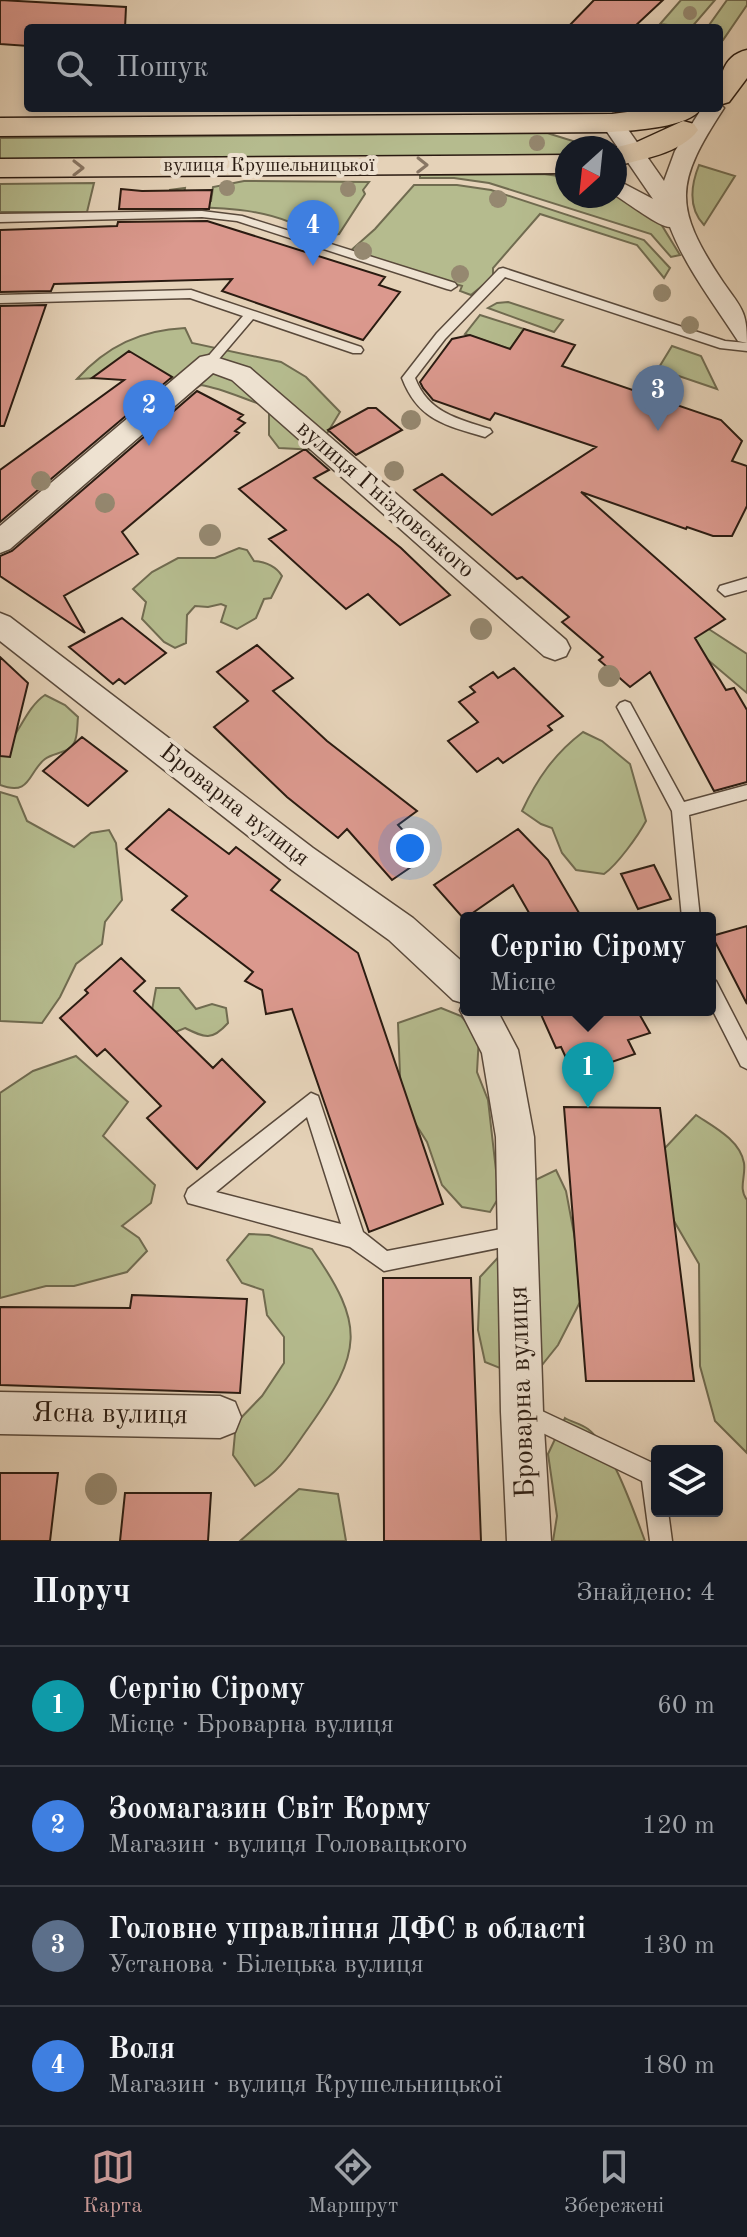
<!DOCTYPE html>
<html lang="uk">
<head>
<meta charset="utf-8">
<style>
	body { margin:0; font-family:"Old Standard TT",serif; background:#242831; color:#f1f3f6 }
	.controls { position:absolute; right:24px; bottom:24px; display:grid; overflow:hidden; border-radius:8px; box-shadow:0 4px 12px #0003 }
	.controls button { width:72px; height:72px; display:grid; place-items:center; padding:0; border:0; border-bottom:2px solid #363941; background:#171b24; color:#f1f3f6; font:40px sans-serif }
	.compass { position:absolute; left:555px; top:136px; width:72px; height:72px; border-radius:50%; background:#171b24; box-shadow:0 4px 12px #0003; rotate:207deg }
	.you { position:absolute; left:410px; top:848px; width:28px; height:28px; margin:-20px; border:6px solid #fff; border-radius:50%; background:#1a73e8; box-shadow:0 0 0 12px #1a73e833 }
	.badge { display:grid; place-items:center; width:52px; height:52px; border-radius:50%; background:#c59692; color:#fff; font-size:26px; font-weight:700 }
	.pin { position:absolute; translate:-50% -66px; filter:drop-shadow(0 2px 4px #0008) }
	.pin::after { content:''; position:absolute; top:42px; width:28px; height:24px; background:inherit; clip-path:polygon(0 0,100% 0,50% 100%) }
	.popup { position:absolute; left:460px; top:912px; width:256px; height:104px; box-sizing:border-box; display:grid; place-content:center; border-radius:8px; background:#171b24; filter:drop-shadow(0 2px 6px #0005); font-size:26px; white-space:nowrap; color:#9ea1a6 }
	.popup b { font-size:30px; color:#f1f3f6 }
	.popup::after { content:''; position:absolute; left:50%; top:100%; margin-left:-16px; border:16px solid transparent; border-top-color:#171b24 }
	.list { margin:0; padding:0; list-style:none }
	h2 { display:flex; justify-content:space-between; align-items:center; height:104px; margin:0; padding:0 32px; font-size:34px }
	h2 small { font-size:26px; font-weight:400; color:#9ea1a6 }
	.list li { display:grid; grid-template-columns:52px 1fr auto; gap:24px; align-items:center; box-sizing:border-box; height:120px; padding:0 32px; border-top:2px solid #363941 }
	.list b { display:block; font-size:30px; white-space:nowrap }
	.list p { margin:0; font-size:26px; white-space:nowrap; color:#9ea1a6 }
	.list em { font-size:26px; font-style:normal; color:#9ea1a6 }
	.icon { flex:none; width:44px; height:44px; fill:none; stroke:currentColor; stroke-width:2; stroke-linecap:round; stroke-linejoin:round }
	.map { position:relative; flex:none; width:747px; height:1541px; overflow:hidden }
	.search { position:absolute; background:#171b24; box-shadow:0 4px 12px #0003; left:24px; right:24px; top:24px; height:88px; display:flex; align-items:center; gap:20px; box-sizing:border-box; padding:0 28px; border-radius:8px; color:#9ea1a6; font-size:30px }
	.sheet { height:584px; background:#171b24 }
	nav { display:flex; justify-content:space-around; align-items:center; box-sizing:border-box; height:112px; border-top:2px solid #363941; background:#171b24; font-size:22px; color:#9ea1a6 }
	nav a { display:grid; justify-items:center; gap:4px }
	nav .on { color:#c59692 }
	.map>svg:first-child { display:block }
	.green { fill:#b5bb8e; stroke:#706b50; stroke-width:2 }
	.building { fill:#db998e; stroke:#2a1b11; stroke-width:2 }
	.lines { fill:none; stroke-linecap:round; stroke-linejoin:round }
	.service-casing { stroke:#59493b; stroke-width:3 }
	.minor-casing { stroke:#59493b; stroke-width:3 }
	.primary-casing { stroke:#2a1b11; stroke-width:3 }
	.service { fill:#eee2d1; fill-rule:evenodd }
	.minor { fill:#eee2d1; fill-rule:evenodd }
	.primary { fill:#e5d2b8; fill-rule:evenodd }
	.tree { fill:#958870 }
	.oneway { stroke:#887664 }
	.labels { text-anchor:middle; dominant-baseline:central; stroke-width:8; stroke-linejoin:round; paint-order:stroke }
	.far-street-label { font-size:20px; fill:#2a1b11; stroke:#eee2d1 }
	.street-label { font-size:24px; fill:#2a1b11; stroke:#eee2d1 }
	.near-street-label { font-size:28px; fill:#2a1b11; stroke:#eee2d1 }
</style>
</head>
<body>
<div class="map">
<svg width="747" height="1541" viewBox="0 0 747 1541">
	<rect width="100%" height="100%" fill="#e5d2b8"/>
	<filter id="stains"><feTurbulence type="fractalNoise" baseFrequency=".0025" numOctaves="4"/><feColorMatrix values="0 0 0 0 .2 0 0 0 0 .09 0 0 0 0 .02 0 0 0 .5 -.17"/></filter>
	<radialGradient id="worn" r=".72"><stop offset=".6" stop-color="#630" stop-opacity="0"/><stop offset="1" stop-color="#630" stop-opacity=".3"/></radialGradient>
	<path class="green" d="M681,0H715L691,28L660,24Z
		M727,0H747V5L723,40L719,39V28H707Z
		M547,133L573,141L575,148H567V154L558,156L0,160V138Z
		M699,165L735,176L704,225C688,208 691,185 699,165Z
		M543,174L567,177V196H615V189L661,224L680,255L671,257L651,234L489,183L454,178H420V175Z
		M244,181L369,182L363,190L365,194L339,234L317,238C279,207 217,207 170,207V190L185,188L183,200L211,201L213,187Z
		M94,183L87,212H0V184Z
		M414,185H457L491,190L644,240L670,268L664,278L637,245L540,214L493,268V277L471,295L460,291L462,286L348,253L375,229Z
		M508,302L563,320L554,332L488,308L497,303Z
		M480,315L524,329L510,349L465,334Z
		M185,328L192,343L281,362L306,377L340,412L317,450L279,448L269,435V407C245,400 225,389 201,385L188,392L175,378L128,386L116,372L97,378L77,379C107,346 141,330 185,328Z
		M672,346L701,356L717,389L658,369Z
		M239,548L247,550L254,561C266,562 276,566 282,576L271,598L264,599L256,618L237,629L221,622L226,606L221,604L208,607L195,606L187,615L186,643L175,648L164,642L142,619L146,602L133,589L152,572L178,558H215Z
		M701,624L747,654V693L688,643Z
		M45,695L65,705L78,717C77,725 78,736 74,743C68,754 54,752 45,759C28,772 31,797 0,785V746L6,747C20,731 28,706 45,695Z
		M583,732L602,741L630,764L646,821C638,836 617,865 604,874L576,870L562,853L552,828L541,824L522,811C537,779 554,754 583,732Z
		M0,792L17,797L27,821L74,847L91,833L109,830L116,843L122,900L105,922L102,944L76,964L60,997L42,1023L0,1021Z
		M156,988H179L196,1009L212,1004L226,1008L228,1023C212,1041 205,1038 185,1028L163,1037L149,1027Z
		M441,1008L461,1016L479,1036L477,1072L488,1100L499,1197L490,1212L462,1207L442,1185L427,1142L401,1101L398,1023Z
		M76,1056L128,1102L103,1136L155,1185L151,1203L122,1226L139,1238L147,1251L127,1272L74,1286H46L0,1298V1093L33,1071Z
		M696,1115C714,1127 740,1140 744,1163C746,1177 738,1188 747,1200V1453L715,1421L700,1366L699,1264L674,1221L660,1167L664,1149Z
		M556,1170L566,1191L575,1239L580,1302L558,1345L530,1380L485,1362L478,1330L480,1277L506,1249L527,1184Z
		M249,1234L269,1235L312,1249C366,1326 362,1352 309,1427C291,1452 281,1471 255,1486L233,1455L236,1423L262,1396L284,1363V1337L267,1315L263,1290L242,1283L227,1260Z
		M565,1418C572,1422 581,1424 588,1429C612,1447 634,1512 645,1541H553L557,1516L548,1454Z
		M299,1489L338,1494L346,1541H240Z"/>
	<path class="building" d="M0,0L126,7L125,28H28V46L0,44Z
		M594,0H663L633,28H567Z
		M121,189L142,191L212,190L209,209H119Z
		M207,221L385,277L379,285L400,292L363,340L222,291L232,279L54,284L51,291L0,292V230L117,226L118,222Z
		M46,305L4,426H0V306Z
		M524,329L575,345L562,366L721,420L742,441L732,461L747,466V506L732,536H713L687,527L686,529L581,492L725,619L695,638L726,690L734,688L747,710V782L714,791L650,672L630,687L599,660L603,657L562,622L569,617L522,577L517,579L414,490L442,474L492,515L596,447L495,413L490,420L433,400L423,388L420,382L452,339L470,335L510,349Z
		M129,351L172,377L0,522V470L124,380L92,378Z
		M197,391L243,415L238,419L245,423L235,431L239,433L122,532L138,554L64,596L85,633L0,576V556L12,551Z
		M368,408H376L402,430L356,455L328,430Z
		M305,449L329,470L314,478L401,548L450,595L400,625L368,594L346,609L269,539L286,530L239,489Z
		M122,618L166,653L125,684L119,679L113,684L69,647Z
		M257,645L293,678L273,691L327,741L417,811L398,825L427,856L392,880L347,829L338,838L287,797L214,727L248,701L217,672Z
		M0,657L28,683L10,757L0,756Z
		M514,668L563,716L548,726L552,730L503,763L498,758L477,772L448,741L478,722L459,702L475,692L470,687L493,672L498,678Z
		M82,737L127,771L88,806L43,771Z
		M169,809L229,854L236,847L280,880L271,890L358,953L443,1204L369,1232L292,1009L266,1014L262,990L245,981L253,972L172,910L187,896L126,849Z
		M518,829L548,860L582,918H532L513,885L464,919L434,885Z
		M654,865L671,899L638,909L621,874Z
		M747,926V1004L712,936Z
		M121,958L145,981L134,991L213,1068L222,1059L265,1102L197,1169L147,1118L161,1106L105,1049L97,1056L60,1018L88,993L85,990Z
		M539,1010H637L650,1033L628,1040L635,1054L574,1075L561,1047L556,1048Z
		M564,1107L660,1108L694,1381H586Z
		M383,1278H471L481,1541H384Z
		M132,1295L247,1299L240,1393L0,1385V1307L130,1308Z
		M0,1473H58L50,1541H0Z
		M125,1493H211L208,1541H120Z"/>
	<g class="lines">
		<defs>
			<path id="service" d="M202,211L242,216L455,283L457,286L451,290L447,289L237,221L202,217L0,222V214Z
				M503,268L725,341L747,343V351L720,348L505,277L445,339L415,378C428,412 457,419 490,429L492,432L485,437C445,425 418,420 402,378L437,333L499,269Z
				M191,290L361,347L363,350L361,353H353L253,319L213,366H205V360L243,316L190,298L0,303V295Z
				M747,578V590L725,596L718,590L720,586Z
				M625,701L630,703L684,802L747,785V799L689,815L700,918H682L672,811L617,707L620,703Z
				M710,979L716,981L747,1041V1069L741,1066L710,1005Z
				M311,1093L318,1096L320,1102L363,1232L387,1251L516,1226L523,1229L526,1236L523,1243L384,1271L350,1247L188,1203L185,1196L188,1189ZM307,1117L341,1224L216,1192Z
				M527,1404L657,1465V1511H668L672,1541H650L642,1481L520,1422L516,1415L520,1408Z"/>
			<path id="minor" d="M719,103L724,108C675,183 672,206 723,282C741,308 747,310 747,343L738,341C714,304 686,268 670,227C659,227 628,203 615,195V179L653,199L601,123L604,118H620L664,181L675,151L702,108H719Z
				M209,355L250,368L566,640L570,648L566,656L555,660L544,656L232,380L213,373L10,549L0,553V526L200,357Z
				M0,613L10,617L313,848L413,918L466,965V1010H497L518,1050L534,1137L543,1412L551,1541H507L501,1412L496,1137L482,1053L460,1010L463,1003L453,1000L389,940L289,868L0,641Z
				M0,1392L220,1396L235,1402L241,1417L235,1432L220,1438L0,1434Z"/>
			<path id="primary" d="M747,50V78L729,102L719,105C719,82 720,56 747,50Z
				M658,108H702C688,128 635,130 612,132L0,136V118L612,114Z
				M683,121L694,124L698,130C682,153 640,160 615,166L614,148L637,142Z
				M567,155V173L0,177V159Z"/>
		</defs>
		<use href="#service" class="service-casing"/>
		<use href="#minor" class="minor-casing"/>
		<use href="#primary" class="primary-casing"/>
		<use href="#service" class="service"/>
		<use href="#minor" class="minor"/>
		<use href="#primary" class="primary"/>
	</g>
	<g class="tree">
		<circle cx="690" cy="13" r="7"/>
		<circle cx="537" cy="143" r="8"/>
		<circle cx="227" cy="188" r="8"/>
		<circle cx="348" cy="189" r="8"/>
		<circle cx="498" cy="199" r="9"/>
		<circle cx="363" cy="251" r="9"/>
		<circle cx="460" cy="274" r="9"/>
		<circle cx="662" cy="293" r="9"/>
		<circle cx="690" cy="325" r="9"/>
		<circle cx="411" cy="420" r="10"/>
		<circle cx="394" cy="471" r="10"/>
		<circle cx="41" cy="481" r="10"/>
		<circle cx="105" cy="503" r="10"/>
		<circle cx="210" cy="535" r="11"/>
		<circle cx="481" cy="629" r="11"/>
		<circle cx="609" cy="676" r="11"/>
		<circle cx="101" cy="1489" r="16"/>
	</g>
	<defs><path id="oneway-chevron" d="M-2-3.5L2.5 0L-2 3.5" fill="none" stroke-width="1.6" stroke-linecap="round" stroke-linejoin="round" transform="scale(2)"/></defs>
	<g class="oneway">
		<use href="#oneway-chevron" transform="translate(422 165) rotate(1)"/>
		<use href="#oneway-chevron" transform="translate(78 168)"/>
	</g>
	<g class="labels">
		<g class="far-street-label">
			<text x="269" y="166">вулиця Крушельницької</text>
		</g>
		<g class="street-label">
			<text transform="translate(385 500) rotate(41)">вулиця Гніздовського</text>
			<text transform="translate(234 806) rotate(38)">Броварна вулиця</text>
		</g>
		<g class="near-street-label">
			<text transform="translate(523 1392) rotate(-92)">Броварна вулиця</text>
			<text transform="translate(110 1415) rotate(1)">Ясна вулиця</text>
		</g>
	</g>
	<rect width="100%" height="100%" filter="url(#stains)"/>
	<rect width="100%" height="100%" fill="url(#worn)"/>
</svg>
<div class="controls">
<button><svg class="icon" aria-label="layers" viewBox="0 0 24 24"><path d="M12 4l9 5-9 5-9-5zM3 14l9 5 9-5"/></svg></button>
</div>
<svg class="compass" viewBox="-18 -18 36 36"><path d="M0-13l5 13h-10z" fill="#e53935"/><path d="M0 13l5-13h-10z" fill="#9ea1a6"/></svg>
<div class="you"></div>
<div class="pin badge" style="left:588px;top:1108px;background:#0f9aa8">1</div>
<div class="popup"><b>Сергію Сірому</b>Місце</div>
<div class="pin badge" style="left:149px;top:446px;background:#3f7fe0">2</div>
<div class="pin badge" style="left:658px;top:431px;background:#5c6f8a">3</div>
<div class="pin badge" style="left:313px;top:266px;background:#3f7fe0">4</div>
<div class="search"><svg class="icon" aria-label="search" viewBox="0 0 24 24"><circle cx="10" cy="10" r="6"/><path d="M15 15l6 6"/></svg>Пошук</div>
</div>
<section class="sheet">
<h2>Поруч<small>Знайдено: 4</small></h2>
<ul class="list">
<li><span class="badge" style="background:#0f9aa8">1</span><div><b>Сергію Сірому</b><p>Місце · Броварна вулиця</p></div><em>60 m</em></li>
<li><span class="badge" style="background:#3f7fe0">2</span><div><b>Зоомагазин Світ Корму</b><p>Магазин · вулиця Головацького</p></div><em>120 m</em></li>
<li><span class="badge" style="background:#5c6f8a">3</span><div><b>Головне управління ДФС в області</b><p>Установа · Білецька вулиця</p></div><em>130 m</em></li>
<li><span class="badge" style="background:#3f7fe0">4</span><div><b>Воля</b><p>Магазин · вулиця Крушельницької</p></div><em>180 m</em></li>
</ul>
</section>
<nav>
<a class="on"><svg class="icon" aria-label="map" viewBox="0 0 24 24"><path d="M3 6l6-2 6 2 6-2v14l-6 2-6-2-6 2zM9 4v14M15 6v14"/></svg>Карта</a>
<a><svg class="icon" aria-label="directions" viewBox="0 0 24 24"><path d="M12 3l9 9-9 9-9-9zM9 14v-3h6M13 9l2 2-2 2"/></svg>Маршрут</a>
<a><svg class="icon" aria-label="saved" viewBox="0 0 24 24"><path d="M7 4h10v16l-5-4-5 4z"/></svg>Збережені</a>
</nav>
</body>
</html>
